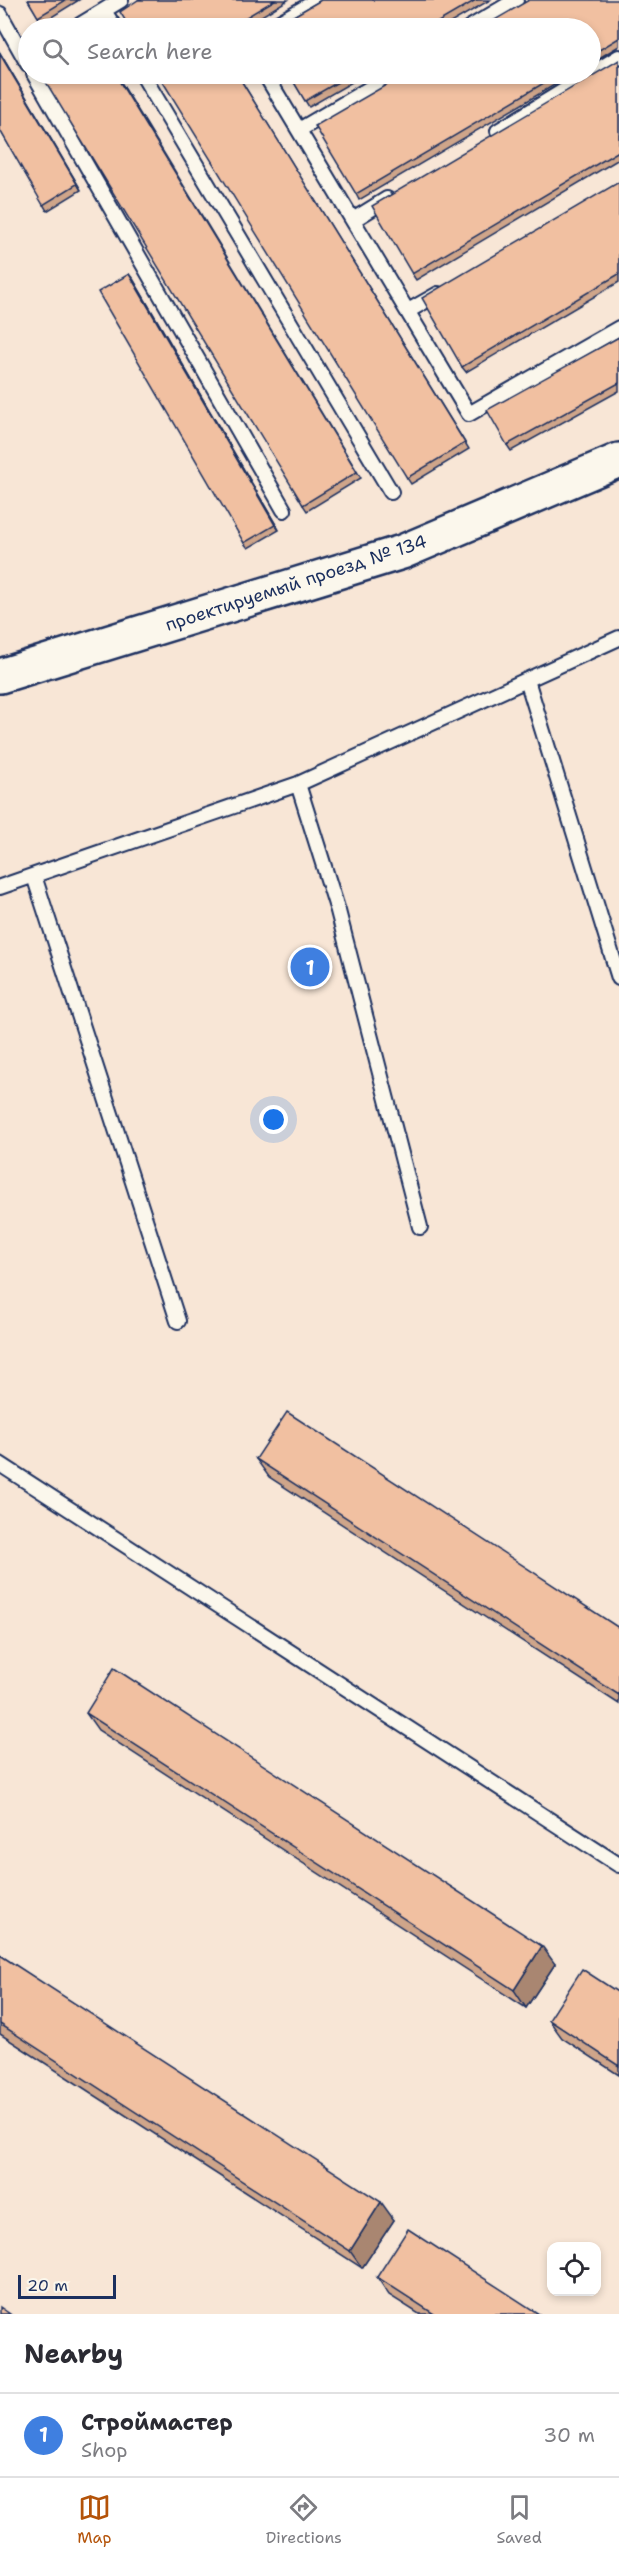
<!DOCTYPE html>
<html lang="en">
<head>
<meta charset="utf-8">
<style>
	body { margin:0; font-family:"Shantell Sans",sans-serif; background:#f7f7f7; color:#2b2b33 }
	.controls { position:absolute; right:18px; bottom:18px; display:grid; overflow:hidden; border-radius:12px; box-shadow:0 3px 9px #0003 }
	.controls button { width:54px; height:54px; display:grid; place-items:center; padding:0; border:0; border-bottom:2px solid #e1e1e2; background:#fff; color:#2b2b33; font:30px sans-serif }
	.scale { position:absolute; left:18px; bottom:15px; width:98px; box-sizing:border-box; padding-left:6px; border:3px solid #1b2f5e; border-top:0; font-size:16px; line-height:21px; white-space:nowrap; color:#1b2f5e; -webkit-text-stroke:4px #fbf7ec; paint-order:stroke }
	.you { position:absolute; left:274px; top:1120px; width:21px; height:21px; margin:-15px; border:4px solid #fff; border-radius:50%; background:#1a73e8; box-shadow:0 0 0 9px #1a73e833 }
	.badge { display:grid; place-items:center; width:39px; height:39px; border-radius:50%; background:#b45309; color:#fff; font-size:20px; font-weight:700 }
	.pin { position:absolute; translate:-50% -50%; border:3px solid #fff; box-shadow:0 2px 6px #0006 }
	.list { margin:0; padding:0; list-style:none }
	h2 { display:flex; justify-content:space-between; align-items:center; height:78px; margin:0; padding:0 24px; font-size:26px }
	h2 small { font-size:20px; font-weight:400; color:#7c7c81 }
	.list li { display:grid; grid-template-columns:39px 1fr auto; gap:18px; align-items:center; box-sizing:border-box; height:84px; padding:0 24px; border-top:2px solid #e1e1e2 }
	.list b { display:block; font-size:22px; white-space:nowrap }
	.list p { margin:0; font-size:20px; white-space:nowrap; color:#7c7c81 }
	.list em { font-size:20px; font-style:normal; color:#7c7c81 }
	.icon { flex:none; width:33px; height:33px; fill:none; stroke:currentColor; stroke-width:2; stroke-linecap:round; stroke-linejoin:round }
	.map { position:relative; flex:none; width:619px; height:2314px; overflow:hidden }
	.search { position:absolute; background:#fff; box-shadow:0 3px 9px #0003; left:18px; right:18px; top:18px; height:66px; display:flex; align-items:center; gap:15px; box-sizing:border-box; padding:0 21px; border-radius:33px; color:#7c7c81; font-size:22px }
	.sheet { height:162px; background:#fff }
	nav { display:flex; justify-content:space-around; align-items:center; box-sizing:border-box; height:84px; border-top:2px solid #e1e1e2; background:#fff; font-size:16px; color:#7c7c81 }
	nav a { display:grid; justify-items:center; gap:3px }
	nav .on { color:#b45309 }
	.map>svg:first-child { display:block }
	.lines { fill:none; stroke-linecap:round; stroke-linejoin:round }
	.service-casing { stroke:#1b2f5e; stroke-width:18 }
	.tertiary-casing { stroke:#1b2f5e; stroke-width:38 }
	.service { stroke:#fbf7ec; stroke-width:14 }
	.tertiary { stroke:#fbf7ec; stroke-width:33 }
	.wall { fill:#cfa58a; stroke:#1b2f5e; stroke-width:1.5 }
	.shaded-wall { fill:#a98671; stroke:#1b2f5e; stroke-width:1.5 }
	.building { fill:#f1c0a1; stroke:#1b2f5e; stroke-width:1.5 }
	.labels { text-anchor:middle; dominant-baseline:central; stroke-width:6; stroke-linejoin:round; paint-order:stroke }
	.street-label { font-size:18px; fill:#1b2f5e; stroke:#fbf7ec }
</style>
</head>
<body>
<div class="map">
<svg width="619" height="2314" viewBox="0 0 619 2314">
	<rect width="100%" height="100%" fill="#f8e6d6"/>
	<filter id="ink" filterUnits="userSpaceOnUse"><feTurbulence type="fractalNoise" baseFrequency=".0167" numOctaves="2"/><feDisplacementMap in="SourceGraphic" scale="12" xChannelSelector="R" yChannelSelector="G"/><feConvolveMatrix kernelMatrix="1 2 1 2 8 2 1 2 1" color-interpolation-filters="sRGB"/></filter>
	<g filter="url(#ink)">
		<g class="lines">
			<defs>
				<path id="service" d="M104,11L115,28
					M0,14L28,64
					M75,28L121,0
					M269,28L318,0
					M469,28L516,0
					M34,74L284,510
					M142,74L391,492
					M265,74L469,414L619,328
					M299,130L394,74
					M498,131L619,57
					M353,220L387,199
					M408,311L438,294
					M527,680L619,978
					M298,784L338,911L420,1227
					M34,876L178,1321
					M0,887L298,784L619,638
					M0,1464L619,1865"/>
				<path id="tertiary" d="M0,676L402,552L619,460"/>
			</defs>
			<use href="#service" class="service-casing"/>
			<use href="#tertiary" class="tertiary-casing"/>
			<use href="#service" class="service"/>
			<use href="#tertiary" class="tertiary"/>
		</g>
		<path class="wall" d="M28,0H79L42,23Z
			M138,0H288L242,28H130Z
			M321,0H490L442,28H273Z
			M619,0V46L591,63V28Z
			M0,53L81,190L47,211L0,130Z
			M619,60V159L416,280L412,274Z
			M116,74L361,478L307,511L303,505Z
			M237,74L469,449L411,484L407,478Z
			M289,74H366L309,107Z
			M405,74H573L359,200L356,194Z
			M619,182V282L466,372L462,367Z
			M133,279L279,530L248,548L244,543Z
			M619,337V391L511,451L507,445Z
			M256,1459L619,1628V1704L269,1477Z
			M86,1713L555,1964L526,2008L98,1730Z
			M0,1955L394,2220L362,2268L0,2034Z
			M619,1993V2075L562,2038L549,2020Z
			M377,2277L539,2314H419L389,2295Z"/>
		<path class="shaded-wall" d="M0,53L81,190L0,54Z
			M129,274L133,279L279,530L275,525Z
			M542,1946L555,1964L526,2008L514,1990Z
			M381,2202L394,2220L362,2268L350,2251Z"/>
		<path class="building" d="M28,0H66L38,17Z
			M138,0H275L228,28H130L120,12Z
			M321,0H476L428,28H273Z
			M529,0H619V38L591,55V28H481Z
			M0,54L77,184L43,205L0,130Z
			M619,60V151L412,274L372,206Z
			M41,74H115L357,472L303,505Z
			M158,74H237L465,443L407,478Z
			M289,74H352L305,101Z
			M405,74H559L356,194L315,126Z
			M619,182V274L462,367L422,298Z
			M129,274L275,525L244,543L98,292Z
			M619,337V383L507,445L487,410Z
			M287,1412L619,1628V1695L256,1459Z
			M114,1668L542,1946L514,1990L86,1713Z
			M0,1955L381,2202L350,2251L0,2024Z
			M582,1969L619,1993V2066L549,2020Z
			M408,2229L539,2314H434L377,2277Z
			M0,2307L10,2314H0Z"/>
	</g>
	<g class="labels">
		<g class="street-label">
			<text transform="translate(296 583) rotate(-18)">проектируемый проезд № 134</text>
		</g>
	</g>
</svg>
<div class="controls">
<button><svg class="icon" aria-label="locate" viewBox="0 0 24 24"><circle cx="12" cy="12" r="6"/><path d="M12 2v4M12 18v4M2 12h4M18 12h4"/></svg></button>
</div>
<div class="scale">20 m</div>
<div class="you"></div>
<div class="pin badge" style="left:310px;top:967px;background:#3f7fe0">1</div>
<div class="search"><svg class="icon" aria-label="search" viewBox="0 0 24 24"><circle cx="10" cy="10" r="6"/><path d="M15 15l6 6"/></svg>Search here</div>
</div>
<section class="sheet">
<h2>Nearby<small></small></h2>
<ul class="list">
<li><span class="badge" style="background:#3f7fe0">1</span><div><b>Строймастер</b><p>Shop</p></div><em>30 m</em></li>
</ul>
</section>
<nav>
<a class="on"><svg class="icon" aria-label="map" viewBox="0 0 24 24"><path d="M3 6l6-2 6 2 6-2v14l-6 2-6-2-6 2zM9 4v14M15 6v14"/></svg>Map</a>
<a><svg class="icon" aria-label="directions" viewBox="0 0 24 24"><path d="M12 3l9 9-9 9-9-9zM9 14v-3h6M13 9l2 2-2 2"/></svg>Directions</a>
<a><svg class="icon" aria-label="saved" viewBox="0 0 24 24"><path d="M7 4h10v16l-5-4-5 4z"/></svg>Saved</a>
</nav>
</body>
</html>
